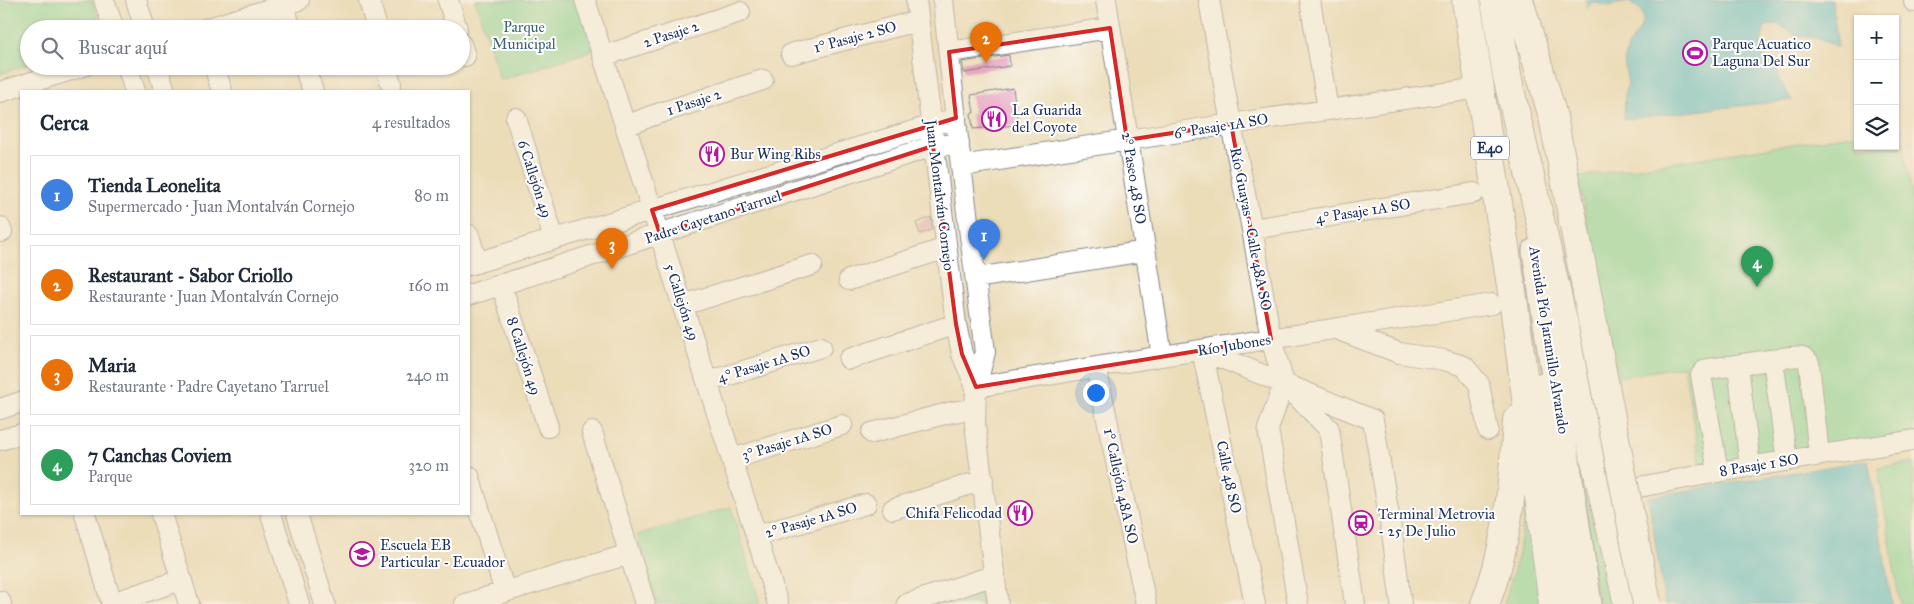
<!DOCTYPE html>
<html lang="es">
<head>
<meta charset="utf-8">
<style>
	body { margin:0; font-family:"IM FELL Great Primer",serif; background:#f6f6f7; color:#1f2937 }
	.controls { position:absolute; right:15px; top:15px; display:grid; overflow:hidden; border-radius:0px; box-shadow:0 1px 4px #0004 }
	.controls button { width:45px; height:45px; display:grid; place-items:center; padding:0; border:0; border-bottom:1px solid #e0e1e3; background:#fff; color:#1f2937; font:25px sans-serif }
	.you { position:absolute; left:1095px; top:392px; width:18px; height:18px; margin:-12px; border:4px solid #fff; border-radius:50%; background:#1a73e8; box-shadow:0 0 0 8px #1a73e833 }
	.badge { display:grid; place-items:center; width:32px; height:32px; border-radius:50%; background:#b5179e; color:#fff; font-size:16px; font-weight:700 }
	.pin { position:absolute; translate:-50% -41px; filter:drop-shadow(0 1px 2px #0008) }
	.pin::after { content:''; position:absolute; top:26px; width:18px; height:15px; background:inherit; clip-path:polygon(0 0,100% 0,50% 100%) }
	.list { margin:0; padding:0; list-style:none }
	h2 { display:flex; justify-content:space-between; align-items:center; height:65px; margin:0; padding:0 20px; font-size:21px }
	h2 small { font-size:16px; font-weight:400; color:#747a83 }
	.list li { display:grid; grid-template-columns:32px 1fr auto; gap:15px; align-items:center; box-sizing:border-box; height:80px; margin:0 10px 10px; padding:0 10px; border:1px solid #e0e1e3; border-radius:0px }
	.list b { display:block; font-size:19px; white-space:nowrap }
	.list p { margin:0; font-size:16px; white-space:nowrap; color:#747a83 }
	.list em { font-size:16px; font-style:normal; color:#747a83 }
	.icon { flex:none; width:28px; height:28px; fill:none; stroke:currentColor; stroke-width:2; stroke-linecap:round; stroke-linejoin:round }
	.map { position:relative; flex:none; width:1914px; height:604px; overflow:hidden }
	.search { position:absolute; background:#fff; box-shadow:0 1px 4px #0004; left:20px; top:20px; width:450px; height:55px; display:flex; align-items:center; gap:12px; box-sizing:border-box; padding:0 18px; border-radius:28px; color:#747a83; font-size:19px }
	.panel { position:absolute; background:#fff; box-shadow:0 1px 4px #0004; left:20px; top:90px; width:450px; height:425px; border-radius:0px }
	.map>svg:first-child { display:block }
	.green { fill:#83dca1; stroke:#4f8680 }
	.water { fill:#5bc4d7; stroke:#3b7a9a }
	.building { fill:#e296b4 }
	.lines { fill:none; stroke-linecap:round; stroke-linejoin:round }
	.minor-casing { stroke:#84868c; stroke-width:22 }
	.major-casing { stroke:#84868c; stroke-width:28 }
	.highway-casing { stroke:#84868c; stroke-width:30 }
	.minor { stroke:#fff; stroke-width:20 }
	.major { stroke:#fff; stroke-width:25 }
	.highway { stroke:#fff; stroke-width:28 }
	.highway-bridge-casing { stroke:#84868c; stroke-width:30; stroke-linecap:butt }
	.highway-bridge { stroke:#fff; stroke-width:28 }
	.marked { fill:none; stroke:#d62828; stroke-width:4; stroke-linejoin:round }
	.labels { text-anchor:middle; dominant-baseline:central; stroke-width:4; stroke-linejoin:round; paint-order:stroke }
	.shield { fill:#fff; stroke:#5f6d8e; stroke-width:1 }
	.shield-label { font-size:14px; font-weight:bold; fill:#1b2f5e }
	.park-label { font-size:15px; fill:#3a6372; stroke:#fff }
	.street-label { font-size:15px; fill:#1b2f5e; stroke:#fff }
	.poi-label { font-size:15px; fill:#1b2f5e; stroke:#fff; text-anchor:start }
</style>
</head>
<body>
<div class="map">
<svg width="1914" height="604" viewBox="0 0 1914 604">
	<rect width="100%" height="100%" fill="#fff"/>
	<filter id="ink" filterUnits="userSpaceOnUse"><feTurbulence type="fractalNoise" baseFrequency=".02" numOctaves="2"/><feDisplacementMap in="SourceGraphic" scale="10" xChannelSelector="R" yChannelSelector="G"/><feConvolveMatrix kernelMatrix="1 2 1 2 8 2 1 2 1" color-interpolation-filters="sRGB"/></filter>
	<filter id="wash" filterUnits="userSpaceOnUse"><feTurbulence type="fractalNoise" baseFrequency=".0096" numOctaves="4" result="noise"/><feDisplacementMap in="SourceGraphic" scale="20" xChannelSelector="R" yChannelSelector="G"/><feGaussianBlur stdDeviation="1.12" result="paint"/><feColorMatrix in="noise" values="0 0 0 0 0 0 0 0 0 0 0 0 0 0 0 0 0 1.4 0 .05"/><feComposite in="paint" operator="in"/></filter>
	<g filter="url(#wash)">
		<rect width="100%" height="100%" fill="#ecddb9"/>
		<path class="green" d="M0,0H92L102,29H29V64L0,74Z
			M475,0H578L594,50L500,80Z
			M1901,127L1914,208V436L1701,468L1684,366L1618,377L1578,177L1858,134V146H1895V128Z
			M1576,418L1618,604H1598L1571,419Z
			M1914,462V604H1900L1878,468Z
			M1529,476L1543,604H1504L1519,553Z
			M731,507L760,604H657L637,535Z
			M989,583L991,604H936Z"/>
		<path class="water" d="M1586,0H1832L1838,47L1816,38L1797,35L1777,24L1765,26L1761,42L1765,59L1779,64L1778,78L1792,100L1624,119L1625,91L1628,85L1624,60L1628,47L1640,29L1643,20L1642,12L1629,2L1607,6L1593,2L1587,8Z
			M1868,460L1892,604H1665L1648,497Z"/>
		<g id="blocks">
			<path class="building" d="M1009,55L1010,66L964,73L962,62Z
				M1013,88L1018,125L973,129L971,113H974L971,95Z
				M931,217L932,230L920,234L916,223Z"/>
		</g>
	</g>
	<g filter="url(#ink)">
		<use href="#blocks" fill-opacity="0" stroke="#84868c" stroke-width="1"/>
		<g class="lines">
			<defs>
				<path id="minor" d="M104,0L114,29
					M136,0L145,29
					M369,0L377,29
					M448,0L457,29
					M585,0L778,604
					M916,0L956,324L962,354L976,387
					M943,0L961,166L985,352L976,387L975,424L998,604
					M1106,0L1162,356
					M1209,0L1231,124L1252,229L1271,339L1284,383L1329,429L1355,604
					M1310,0L1328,110
					M1914,0V2
					M284,5L291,29
					M205,29L299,0
					M461,44L465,56
					M949,52L1110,28
					M791,54L901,25L918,22
					M603,56L740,12
					M127,66L135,91
					M157,66L165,91
					M214,66L222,91
					M304,66L313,91
					M386,66L391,84
					M0,92L84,66
					M516,118L554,239
					M626,126L651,116L763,80
					M961,166L1231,124L1480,88
					M0,227L2,232
					M1252,229L1474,193
					M469,235L477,263
					M469,265L956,118
					M976,278L1145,251
					M849,280L946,248
					M501,284L548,427
					M469,295L933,146L959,143
					M683,305L812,265
					M1336,329L1399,353L1444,360L1464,366L1479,384L1488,430
					M1202,350L1373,420L1393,540L1401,604
					M1202,350L1255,604
					M849,359L956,324
					M1773,360L1787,461
					M1738,365L1750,467
					M1096,367L1146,604
					M707,382L821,347
					M1284,383L1268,429L1298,604
					M976,387L1162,356L1492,304
					M0,409L21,402
					M592,432L645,604
					M872,433L952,412L974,409
					M0,440L21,434
					M732,459L842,425
					M1718,472L1701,375L1704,371L1709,369L1790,357C1799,356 1804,355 1809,363L1819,455
					M469,476L505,592
					M1613,492L1718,472L1914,440
					M893,509L983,480
					M85,514L112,604
					M161,514L189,604
					M271,514L299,604
					M297,514L325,604
					M756,536L866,504
					M0,601L1,604
					M112,603L181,580
					M465,604L629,554
					M907,604L995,575"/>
				<path id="major" d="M1535,251L1589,604
					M1538,386L1570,604"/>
				<path id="highway" d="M1466,0L1513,298L1553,604
					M1495,0L1507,76L1628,604
					M1519,0L1553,117L1593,324
					M1485,604C1508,546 1513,482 1517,420"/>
			</defs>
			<use href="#minor" class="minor-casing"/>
			<use href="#major" class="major-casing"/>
			<use href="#highway" class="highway-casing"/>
			<use href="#minor" class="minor"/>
			<use href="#major" class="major"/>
			<use href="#highway" class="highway"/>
			<defs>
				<path id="highway-bridge" d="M1593,324L1647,604"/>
			</defs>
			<use href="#highway-bridge" class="highway-bridge-casing"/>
			<use href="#highway-bridge" class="highway-bridge"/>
		</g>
	</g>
	<path d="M0 0H1914V604H0ZM1110,28L1127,140L1231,124L1271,339L976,387L962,354L956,324L933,146L660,234L652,210L956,118L949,52Z" fill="#ecddb9" fill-opacity=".55" fill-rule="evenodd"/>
	<path class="marked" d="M1110,28L1127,140L1231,124L1271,339L976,387L962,354L956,324L933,146L660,234L652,210L956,118L949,52Z"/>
	<defs>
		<symbol id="stadium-ring" viewBox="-11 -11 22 22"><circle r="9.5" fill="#fff" stroke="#b5179e" stroke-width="1.5"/><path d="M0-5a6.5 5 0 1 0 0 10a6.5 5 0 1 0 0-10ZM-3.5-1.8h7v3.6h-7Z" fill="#b5179e"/></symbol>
		<symbol id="restaurant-ring" viewBox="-11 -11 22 22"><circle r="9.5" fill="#fff" stroke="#b5179e" stroke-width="1.5"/><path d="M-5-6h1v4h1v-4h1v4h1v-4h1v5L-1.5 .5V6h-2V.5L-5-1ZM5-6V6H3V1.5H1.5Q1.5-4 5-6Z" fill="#b5179e"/></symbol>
		<symbol id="station-ring" viewBox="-11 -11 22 22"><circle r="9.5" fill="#fff" stroke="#b5179e" stroke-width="1.5"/><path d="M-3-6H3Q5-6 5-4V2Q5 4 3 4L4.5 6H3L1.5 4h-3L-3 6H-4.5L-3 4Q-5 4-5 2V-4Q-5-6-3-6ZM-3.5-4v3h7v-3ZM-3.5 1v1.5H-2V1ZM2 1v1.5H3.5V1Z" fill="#b5179e"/></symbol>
		<symbol id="school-ring" viewBox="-11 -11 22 22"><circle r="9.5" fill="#fff" stroke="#b5179e" stroke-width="1.5"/><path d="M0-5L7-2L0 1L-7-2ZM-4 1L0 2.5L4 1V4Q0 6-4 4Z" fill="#b5179e"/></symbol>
	</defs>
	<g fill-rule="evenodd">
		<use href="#stadium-ring" x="1681" y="39" width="28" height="28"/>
		<use href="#restaurant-ring" x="980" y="105" width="28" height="28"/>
		<use href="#restaurant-ring" x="698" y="140" width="28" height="28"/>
		<use href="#restaurant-ring" x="1006" y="499" width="28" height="28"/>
		<use href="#station-ring" x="1347" y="509" width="28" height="28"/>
		<use href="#school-ring" x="348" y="540" width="28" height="28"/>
	</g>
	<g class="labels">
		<rect class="shield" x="1471" y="136.5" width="38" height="23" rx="4"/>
		<g class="shield-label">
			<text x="1490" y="148">E40</text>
		</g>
		<g class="park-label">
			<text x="524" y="27">Parque<tspan x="524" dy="17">Municipal</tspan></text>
		</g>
		<g class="street-label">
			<text transform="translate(671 34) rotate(-18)">2 Pasaje 2</text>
			<text transform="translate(855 37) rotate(-15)">1° Pasaje 2 SO</text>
			<text transform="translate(694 102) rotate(-18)">1 Pasaje 2</text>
			<text transform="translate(1221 126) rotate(-9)">6° Pasaje 1A SO</text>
			<text transform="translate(1134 178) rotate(81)">2° Paseo 48 SO</text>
			<text transform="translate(535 179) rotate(72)">6 Callejón 49</text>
			<text transform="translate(940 195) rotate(83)">Juan Montalván Cornejo</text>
			<text transform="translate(1363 211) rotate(-9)">4° Pasaje 1A SO</text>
			<text transform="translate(713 217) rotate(-18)">Padre Cayetano Tarruel</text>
			<text transform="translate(1251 229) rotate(79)">Río Guayas - Calle 48A SO</text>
			<text transform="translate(682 302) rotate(72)">5 Callejón 49</text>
			<text transform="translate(1549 340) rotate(81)">Avenida Pío Jaramillo Alvarado</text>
			<text transform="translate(1234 345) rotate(-9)">Río Jubones</text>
			<text transform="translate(524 356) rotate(72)">8 Callejón 49</text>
			<text transform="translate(764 364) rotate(-17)">4° Pasaje 1A SO</text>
			<text transform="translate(787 442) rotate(-17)">3° Pasaje 1A SO</text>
			<text transform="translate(1759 465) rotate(-9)">8 Pasaje 1 SO</text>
			<text transform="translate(1229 477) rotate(78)">Calle 48 SO</text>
			<text transform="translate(1121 486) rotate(78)">1° Callejón 48A SO</text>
			<text transform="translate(811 520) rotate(-16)">2° Pasaje 1A SO</text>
		</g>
		<g class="poi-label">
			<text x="1712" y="44">Parque Acuatico<tspan x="1712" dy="17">Laguna Del Sur</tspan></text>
			<text x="1012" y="110">La Guarida<tspan x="1012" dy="17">del Coyote</tspan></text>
			<text x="730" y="154">Bur Wing Ribs</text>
			<text x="1002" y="513" text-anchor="end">Chifa Felicodad</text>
			<text x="1378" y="514">Terminal Metrovia<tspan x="1378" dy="17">- 25 De Julio</tspan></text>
			<text x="380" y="545">Escuela EB<tspan x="380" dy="17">Particular - Ecuador</tspan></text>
		</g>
	</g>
</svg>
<div class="controls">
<button>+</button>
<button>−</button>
<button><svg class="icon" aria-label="layers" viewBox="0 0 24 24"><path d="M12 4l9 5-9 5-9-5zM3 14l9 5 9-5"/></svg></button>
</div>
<div class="you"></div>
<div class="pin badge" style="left:984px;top:260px;background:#3f7fe0">1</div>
<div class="pin badge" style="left:986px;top:63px;background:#e8710a">2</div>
<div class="pin badge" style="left:612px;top:269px;background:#e8710a">3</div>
<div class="pin badge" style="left:1757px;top:287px;background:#2e9e5b">4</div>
<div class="search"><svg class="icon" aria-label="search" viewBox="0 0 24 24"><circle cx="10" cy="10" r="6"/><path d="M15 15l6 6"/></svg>Buscar aquí</div>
<section class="panel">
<h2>Cerca<small>4 resultados</small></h2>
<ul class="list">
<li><span class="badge" style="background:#3f7fe0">1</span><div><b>Tienda Leonelita</b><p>Supermercado · Juan Montalván Cornejo</p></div><em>80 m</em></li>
<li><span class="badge" style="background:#e8710a">2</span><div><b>Restaurant - Sabor Criollo</b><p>Restaurante · Juan Montalván Cornejo</p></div><em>160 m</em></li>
<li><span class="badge" style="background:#e8710a">3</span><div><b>Maria</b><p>Restaurante · Padre Cayetano Tarruel</p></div><em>240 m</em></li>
<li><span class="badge" style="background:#2e9e5b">4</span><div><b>7 Canchas Coviem</b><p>Parque</p></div><em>320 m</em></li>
</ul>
</section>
</div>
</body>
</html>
